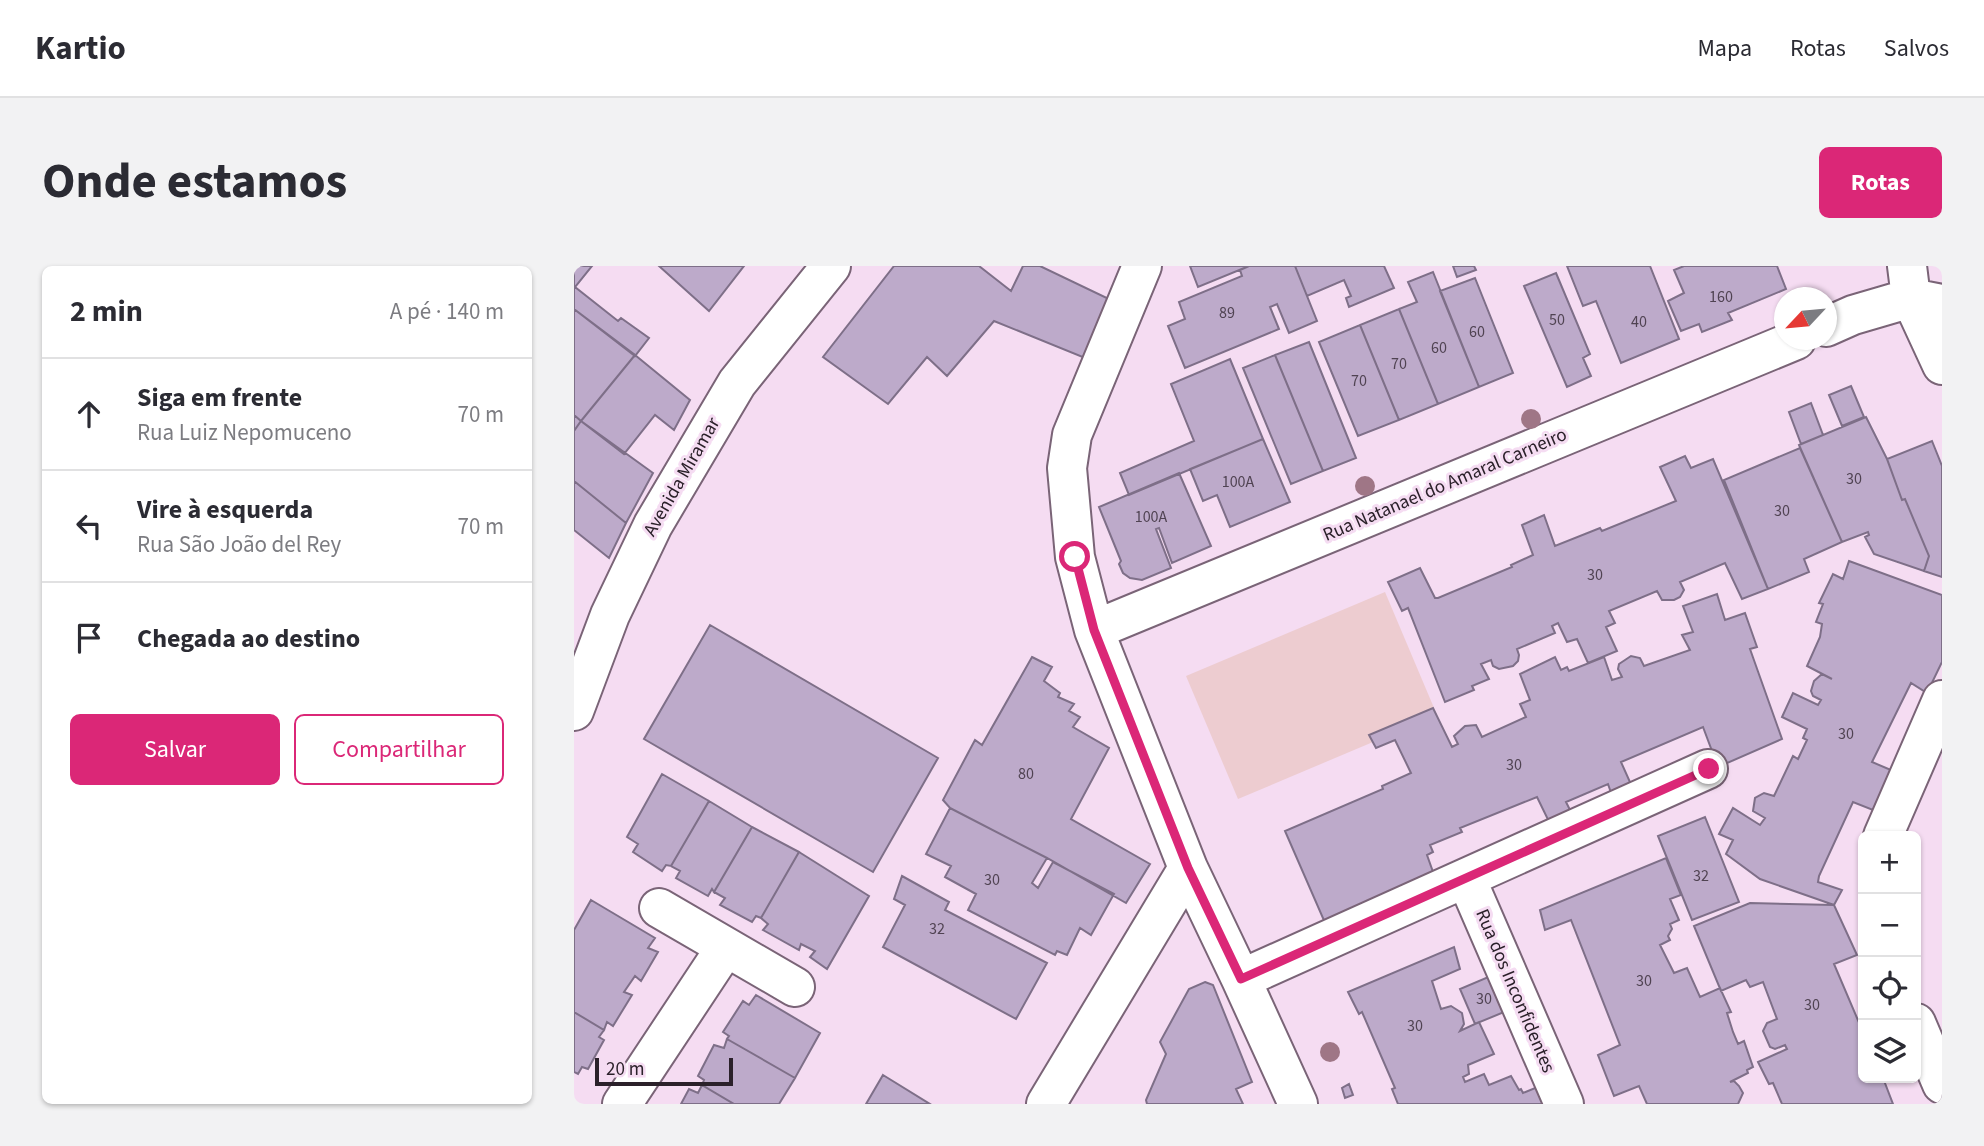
<!DOCTYPE html>
<html lang="pt">
<head>
<meta charset="utf-8">
<style>
	body { margin:0; font-family:"Source Sans 3",sans-serif; background:#f2f2f3; color:#2b2b33 }
	.controls { position:absolute; right:21px; bottom:21px; display:grid; overflow:hidden; border-radius:10px; box-shadow:0 2px 5px #0004 }
	.controls button { width:63px; height:63px; display:grid; place-items:center; padding:0; border:0; border-bottom:2px solid #e1e1e2; background:#fff; color:#2b2b33; font:35px sans-serif }
	.compass { position:absolute; left:1200px; top:21px; width:63px; height:63px; border-radius:50%; background:#fff; box-shadow:0 2px 5px #0004; rotate:244deg }
	.scale { position:absolute; left:21px; bottom:18px; width:138px; box-sizing:border-box; padding-left:7px; border:4px solid #2b212a; border-top:0; font-size:19px; line-height:24px; white-space:nowrap; color:#2b212a; -webkit-text-stroke:5px #f5dcf2; paint-order:stroke }
	.stop { position:absolute; width:21px; height:21px; margin:-16px; border:5px solid #db2777; border-radius:50%; background:#fff }
	.stop.end { background:#db2777; border-color:#fff; box-shadow:0 2px 7px #0008 }
	.list { margin:0; padding:0; list-style:none }
	h2 { display:flex; justify-content:space-between; align-items:center; height:91px; margin:0; padding:0 28px; font-size:30px }
	h2 small { font-size:23px; font-weight:400; color:#7c7c81 }
	.list li { display:grid; grid-template-columns:46px 1fr auto; gap:21px; align-items:center; box-sizing:border-box; height:112px; padding:0 28px; border-top:2px solid #e1e1e2 }
	.list b { display:block; font-size:26px; white-space:nowrap }
	.list p { margin:0; font-size:23px; white-space:nowrap; color:#7c7c81 }
	.list em { font-size:23px; font-style:normal; color:#7c7c81 }
	.actions { display:flex; gap:14px; padding:21px 28px }
	.actions a { flex:1; padding:16px 0; border:2px solid #db2777; border-radius:10px; text-align:center; font-size:24px; color:#db2777 }
	.actions .main { background:#db2777; color:#fff }
	.icon { flex:none; width:38px; height:38px; fill:none; stroke:currentColor; stroke-width:2; stroke-linecap:round; stroke-linejoin:round }
	.map { position:relative; flex:none; width:1368px; height:838px; overflow:hidden; border-radius:10px }
	header { display:flex; align-items:center; gap:42px; box-sizing:border-box; height:98px; padding:0 35px; background:#fff; border-bottom:2px solid #e1e1e2 }
	header strong { font-size:33px }
	nav { display:flex; gap:38px; margin-inline-start:auto; font-size:24px }
	.intro { display:flex; align-items:center; justify-content:space-between; box-sizing:border-box; height:168px; padding:0 42px }
	h1 { margin:0; font-size:49px }
	.button { padding:18px 32px; border-radius:10px; background:#db2777; color:#fff; font-size:24px; font-weight:700 }
	main { display:flex; gap:42px; padding:0 42px }
	aside { flex:1; background:#fff; border-radius:10px; box-shadow:0 2px 5px #0004 }
	.map>svg:first-child { display:block }
	.green { fill:#edccd0 }
	.building { fill:#bdaaca; stroke:#7e6f88; stroke-width:2 }
	.lines { fill:none; stroke-linecap:round; stroke-linejoin:round }
	.minor-casing { stroke:#7a6477; stroke-width:42 }
	.minor { stroke:#fff; stroke-width:38 }
	.tree { fill:#9f7686 }
	.route { stroke:#db2777; stroke-width:9 }
	.labels { text-anchor:middle; dominant-baseline:central; stroke-width:6; stroke-linejoin:round; paint-order:stroke }
	.number-label { font-size:16px; fill:#504352 }
	.street-label { font-size:19px; fill:#2b212a; stroke:#f5dcf2 }
</style>
</head>
<body>
<header>
<strong>Kartio</strong>
<nav><a>Mapa</a><a>Rotas</a><a>Salvos</a></nav>
</header>
<div class="intro"><h1>Onde estamos</h1><a class="button">Rotas</a></div>
<main>
<aside>
<h2>2 min<small>A pé · 140 m</small></h2>
<ul class="list">
<li><svg class="icon" aria-label="ahead" viewBox="0 0 24 24"><path d="M12 20V5M6 11l6-6 6 6"/></svg><div><b>Siga em frente</b><p>Rua Luiz Nepomuceno</p></div><em>70 m</em></li>
<li><svg class="icon" aria-label="left" viewBox="0 0 24 24"><path d="M17 20v-9H6M10 6l-5 5 5 5"/></svg><div><b>Vire à esquerda</b><p>Rua São João del Rey</p></div><em>70 m</em></li>
<li><svg class="icon" aria-label="arrive" viewBox="0 0 24 24"><path d="M6 21V4h12l-3 4 3 4H6"/></svg><div><b>Chegada ao destino</b></div></li>
</ul>
<div class="actions"><a class="main">Salvar</a><a>Compartilhar</a></div>
</aside>
<div class="map">
<svg width="1368" height="838" viewBox="0 0 1368 838">
	<rect width="100%" height="100%" fill="#f5dcf2"/>
	<path class="green" d="M811,326L863,449L664,533L612,410Z"/>
	<path class="building" d="M0,0H18L1,21L44,55L47,52L75,72L61,90L0,43Z
		M85,0H170L135,45Z
		M320,0H405L437,25L449,0H466L537,34L511,92L420,55L373,110L353,91L314,138L249,91Z
		M616,0H675L624,21Z
		M675,0H721L743,55L715,67L703,38L696,41L705,63L611,102L594,60L611,53L605,36L668,10L666,4Z
		M721,0H810L820,22L775,41L772,32L777,30L770,14L733,30Z
		M879,0H900L902,4L883,11Z
		M993,0H1076L1105,73L1047,97L1022,35L1009,40Z
		M1110,0H1203L1212,23L1154,47L1158,54L1128,66L1125,58L1107,65L1094,35L1110,27L1100,4Z
		M859,6L905,121L864,138L825,43L843,36L834,16Z
		M982,7L1016,88L1009,92L1017,110L993,121L950,20Z
		M901,12L939,107L905,121L866,25Z
		M0,43L61,89L7,155L0,149Z
		M825,43L864,138L825,154L786,59Z
		M786,59L825,154L784,170L745,76Z
		M735,76L782,192L749,205L701,89Z
		M61,89L116,134L100,164L81,149L50,188L7,155Z
		M701,89L749,205L717,218L669,102Z
		M656,93L689,173L555,229L546,207L620,175L597,118Z
		M1277,120L1290,151L1268,160L1255,129Z
		M1237,137L1249,169L1227,178L1215,146Z
		M0,149L7,155L0,165Z
		M1292,151L1313,193L1328,234L1331,233L1355,290L1350,305L1300,288L1291,271L1295,269L1294,266L1268,276L1225,179Z
		M7,155L79,207L52,257L0,215V165Z
		M689,173L716,236L656,261L643,229L629,235L616,203Z
		M1358,175L1368,200V311L1350,305L1355,290L1331,233L1328,234L1313,193Z
		M1226,182L1268,276L1230,293L1235,306L1194,323L1150,214Z
		M1111,190L1117,202L1139,193L1194,323L1168,333L1151,297L1106,316L1110,324L1106,331L1100,334H1088L1083,325L1035,345L1041,357L1032,361L1043,385L1014,397L1003,373L993,376L984,357L978,360L981,367L943,383L945,389L944,395L939,400L925,403L919,400L917,394L907,398L915,413L898,420L900,424L871,436L834,342L828,345L814,316L846,302L861,332H864L938,301L937,299L959,289L948,259L970,249L981,280L1026,262L1028,265L1102,235L1086,201Z
		M605,207L637,280L598,297L585,262L582,263L597,302L568,314L556,312L549,307L545,298L547,295L525,241Z
		M0,215L52,257L35,292L0,264Z
		M1275,295L1368,329V396L1353,427L1337,417L1298,496L1317,504L1299,544L1279,536L1245,610L1244,616L1268,624L1260,639L1186,613L1152,588L1159,574L1145,568L1159,542L1186,559L1191,552L1179,545L1181,532L1190,527L1200,530L1219,490L1224,493L1233,474L1229,472L1233,463L1208,451L1219,427L1244,439L1247,434L1239,430L1237,425L1240,415L1248,408L1258,413L1233,400L1246,371L1248,358L1242,356L1249,338L1245,337L1259,308L1269,313Z
		M1143,328L1151,354L1171,347L1183,381L1176,383L1208,473L1144,501L1129,461L1047,496L1064,534L1043,544L1034,518L992,536L1004,560L982,570L963,531L886,562L888,566L856,579L859,586L853,589L864,620L755,666L711,565L809,523L808,520L837,507L821,474L802,482L795,469L859,442L878,481L884,478L880,470L891,460L902,459L908,471L952,451L946,438L956,434L946,408L981,391L987,404L993,401L995,405L1030,391L1038,414L1048,411L1044,403L1045,398L1057,390L1066,392L1070,400L1116,384L1108,369L1119,366L1109,340Z
		M136,359L364,492L299,606L70,473Z
		M458,391L478,401L470,415L486,427L484,431L500,438L495,445L506,451L499,461L535,482L497,553L576,598L552,637L473,592L376,542L369,534L401,474L408,479Z
		M88,508L135,535L97,600L92,599L88,605L59,586L64,578L53,571Z
		M135,535L178,561L140,626L138,623L134,630L102,612L106,605L97,600Z
		M376,542L473,592L458,617L464,622L479,596L540,628L517,669L506,662L493,689L483,685L481,689L394,644L402,628L371,611L377,600L352,588Z
		M1131,551L1165,636L1118,654L1084,570Z
		M178,561L225,586L187,652L182,650L178,656L146,639L151,632L140,626Z
		M225,586L295,630L253,703L236,691L241,685L227,678L225,684L189,664L194,658L187,652Z
		M1092,592L1107,629L1096,633L1105,654L1096,658L1098,663L1094,670L1096,674L1086,679L1100,707L1113,702L1126,731L1146,722L1157,746L1153,747L1159,766L1164,778L1170,775L1179,801L1173,804L1174,807L1156,816L1160,815L1165,820L1169,827L1164,838H1073L1065,820L1040,830L1024,789L1046,779L997,654L971,664L966,644Z
		M328,610L375,636L371,644L473,697L442,753L309,681L331,639L320,633Z
		M17,634L81,672L74,682L84,686L67,715L61,710L50,726L58,729L39,760L33,756L30,764L0,746V664Z
		M1176,637L1260,639L1283,689L1260,698L1289,766V812H1309L1319,838H1208L1199,817L1195,818L1184,796L1213,783L1211,779L1201,783L1196,781L1189,765L1193,757L1203,753L1189,716L1176,721L1172,714L1147,725L1120,660Z
		M880,681L886,703L858,715L867,743L877,740L888,747L890,758L886,765L905,756L920,788L894,799L895,808L889,811L891,816L910,808L915,819L937,810L945,824L947,823L949,827L966,820L974,838H824L818,823L821,822L788,746L785,748L774,726Z
		M919,709L935,744L901,758L886,723Z
		M631,716L639,719L678,816L662,823L669,838H573L572,834L592,788L586,776L615,723Z
		M182,729L246,767L221,812L153,773L155,770L149,766L169,735L175,739Z
		M0,746L30,764L25,771L30,774L14,803L8,801L4,808L0,806Z
		M153,773L221,812L205,838H160L128,819L130,814L124,810L140,779L150,782Z
		M309,809L356,838H292Z
		M775,818L779,829L771,832L768,822Z
		M128,819L160,838H107L115,823L124,827Z"/>
	<g class="lines">
		<defs>
			<path id="minor" d="M568,0L498,169L493,202L501,291L520,364L614,602L667,713L724,838
				M1333,0L1337,32L1368,99
				M1252,61L1279,49L1337,32L1368,38
				M520,364L1222,74
				M0,445L36,349L79,259L163,117L257,0
				M1309,570L1368,434
				M892,612L990,838
				M85,642L221,721
				M667,713L1134,503
				M1342,757L1368,818
				M48,838L152,681
				M472,838L614,602"/>
		</defs>
		<use href="#minor" class="minor-casing"/>
		<use href="#minor" class="minor"/>
	</g>
	<g class="tree">
		<circle cx="957" cy="153" r="10"/>
		<circle cx="791" cy="220" r="10"/>
		<circle cx="756" cy="786" r="10"/>
	</g>
	<g class="lines">
		<path class="route" d="M501,291L520,364L614,602L667,713L1135,503"/>
	</g>
	<g class="labels">
		<g class="number-label">
			<text x="1147" y="31">160</text>
			<text x="653" y="47">89</text>
			<text x="983" y="54">50</text>
			<text x="1065" y="56">40</text>
			<text x="903" y="66">60</text>
			<text x="865" y="82">60</text>
			<text x="825" y="98">70</text>
			<text x="785" y="115">70</text>
			<text x="1280" y="213">30</text>
			<text x="664" y="216">100A</text>
			<text x="1208" y="245">30</text>
			<text x="577" y="251">100A</text>
			<text x="1021" y="309">30</text>
			<text x="1272" y="468">30</text>
			<text x="940" y="499">30</text>
			<text x="452" y="508">80</text>
			<text x="1127" y="610">32</text>
			<text x="418" y="614">30</text>
			<text x="363" y="663">32</text>
			<text x="1070" y="715">30</text>
			<text x="910" y="733">30</text>
			<text x="1238" y="739">30</text>
			<text x="841" y="760">30</text>
		</g>
		<g class="street-label">
			<text transform="translate(108 211) rotate(-60)">Avenida Miramar</text>
			<text transform="translate(871 219) rotate(-23)">Rua Natanael do Amaral Carneiro</text>
			<text transform="translate(941 725) rotate(67)">Rua dos Inconfidentes</text>
		</g>
	</g>
</svg>
<div class="controls">
<button>+</button>
<button>−</button>
<button><svg class="icon" aria-label="locate" viewBox="0 0 24 24"><circle cx="12" cy="12" r="6"/><path d="M12 2v4M12 18v4M2 12h4M18 12h4"/></svg></button>
<button><svg class="icon" aria-label="layers" viewBox="0 0 24 24"><path d="M12 4l9 5-9 5-9-5zM3 14l9 5 9-5"/></svg></button>
</div>
<svg class="compass" viewBox="-18 -18 36 36"><path d="M0-13l5 13h-10z" fill="#e53935"/><path d="M0 13l5-13h-10z" fill="#7c7c81"/></svg>
<div class="scale">20 m</div>
<div class="stop" style="left:501px;top:291px"></div>
<div class="stop end" style="left:1135px;top:503px"></div>
</div>
</main>
</body>
</html>
